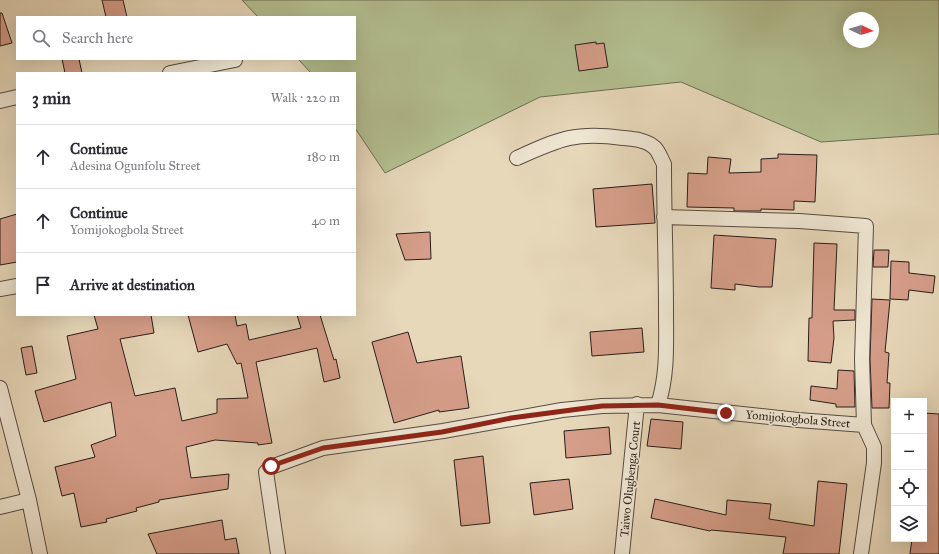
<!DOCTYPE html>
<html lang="en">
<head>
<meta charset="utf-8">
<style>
	body { margin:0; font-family:"IM FELL Great Primer",serif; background:#f7f7f7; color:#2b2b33 }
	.controls { position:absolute; right:12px; bottom:12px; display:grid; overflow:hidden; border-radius:0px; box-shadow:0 4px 16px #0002 }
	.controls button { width:36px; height:36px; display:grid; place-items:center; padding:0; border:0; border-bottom:1px solid #e1e1e2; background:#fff; color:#2b2b33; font:20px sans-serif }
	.compass { position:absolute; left:843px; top:12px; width:36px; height:36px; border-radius:50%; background:#fff; box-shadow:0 4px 16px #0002; rotate:94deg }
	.stop { position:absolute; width:12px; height:12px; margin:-9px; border:3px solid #8f2418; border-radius:50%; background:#fff }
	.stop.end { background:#8f2418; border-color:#fff; box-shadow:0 1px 4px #0008 }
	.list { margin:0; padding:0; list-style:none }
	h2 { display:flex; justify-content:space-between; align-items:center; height:52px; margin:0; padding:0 16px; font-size:17px }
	h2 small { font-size:13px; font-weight:400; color:#7c7c81 }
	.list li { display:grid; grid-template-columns:26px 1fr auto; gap:12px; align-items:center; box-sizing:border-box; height:64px; padding:0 16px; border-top:1px solid #e1e1e2 }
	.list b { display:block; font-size:15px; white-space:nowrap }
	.list p { margin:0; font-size:13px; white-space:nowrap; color:#7c7c81 }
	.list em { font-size:13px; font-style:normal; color:#7c7c81 }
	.icon { flex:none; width:22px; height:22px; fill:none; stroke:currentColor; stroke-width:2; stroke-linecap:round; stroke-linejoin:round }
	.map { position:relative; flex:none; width:939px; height:554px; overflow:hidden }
	.search { position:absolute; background:#fff; box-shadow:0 4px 16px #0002; left:16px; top:16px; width:340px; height:44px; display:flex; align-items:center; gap:10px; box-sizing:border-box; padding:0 14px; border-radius:0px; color:#7c7c81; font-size:15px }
	.panel { position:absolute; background:#fff; box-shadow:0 4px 16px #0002; left:16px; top:72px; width:340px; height:244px; border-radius:0px }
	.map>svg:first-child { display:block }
	.green { fill:#b3bf91; stroke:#6e6e55; fill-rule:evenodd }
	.building { fill:#d69e8a; stroke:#291d19 }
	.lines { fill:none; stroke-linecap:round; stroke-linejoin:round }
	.minor-casing { stroke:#584c41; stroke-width:16 }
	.minor { stroke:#efe6d2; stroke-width:14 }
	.route { stroke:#8f2418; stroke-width:5 }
	.labels { text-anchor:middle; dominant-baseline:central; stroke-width:3.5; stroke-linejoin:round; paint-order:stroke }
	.street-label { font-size:12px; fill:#291d19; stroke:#efe6d2 }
</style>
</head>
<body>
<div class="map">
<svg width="939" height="554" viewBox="0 0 939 554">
	<rect width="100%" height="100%" fill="#e7d8ba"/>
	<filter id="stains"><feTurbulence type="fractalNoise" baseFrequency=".005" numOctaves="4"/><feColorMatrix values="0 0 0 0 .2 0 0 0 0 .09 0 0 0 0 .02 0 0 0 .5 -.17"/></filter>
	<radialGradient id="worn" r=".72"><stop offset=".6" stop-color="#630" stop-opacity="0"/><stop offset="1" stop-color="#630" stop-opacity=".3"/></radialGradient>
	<path class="green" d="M242,0H939V134L821,142L681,82L540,97L385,173L355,128V73H311L298,59H355V17H258ZM849,18H873V42H849Z"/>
	<path class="building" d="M102,0H123L127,17H106Z
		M0,13H2L12,43L0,46Z
		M596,42V44L604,43L608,67L579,71L575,45Z
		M62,59H79L82,73H65Z
		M778,154L817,155L815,202L794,201V210L761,209V211H734V208L687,207L688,173L707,174L708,157L731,159L729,173L761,172V159L778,158Z
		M652,184L655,223L596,227L593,189Z
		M17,214V262L0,265V219Z
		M430,232L431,259L405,260L396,234Z
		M714,235L776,239L772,287H759L735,284V290L711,288Z
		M814,243L837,244L834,310H855V320L833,321L834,338L831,363L808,361L809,318H812Z
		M874,250H889L888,267H873Z
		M891,261L909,262V273L935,276L933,293L909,290L908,300L890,299Z
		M872,299L890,300L885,352L889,353L887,383H890L889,408H872L870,359Z
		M94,315H151L154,333L120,339L135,396L175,388L182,421L217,413V399L248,398L241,363L237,364L227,344L198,352L188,315H235L237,326L246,324L249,340L301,328L297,315H320L334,360L336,359L340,378L324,382L317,348L256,362L272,443L258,445V443L215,440L186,447L191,478L229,474L228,489L159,500V502L136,508L137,511L106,519L107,522L81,527L74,493L62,496L55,467L95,457L91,445L116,436L111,402L44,422L35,391L76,379L67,336L98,329Z
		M642,328L644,352L592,356L590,332Z
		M408,332L417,363L461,356L469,408L439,412V410L394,423L372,342Z
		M32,346L37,373L26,375L21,348Z
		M838,370L854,371L855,407H836V404L810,400L811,386L837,389Z
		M924,413L939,414V554H910L912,539H924Z
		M651,419L683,422L681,449L647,446Z
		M609,427L611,454L566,458L564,431Z
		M483,456L490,523L461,526L454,460Z
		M569,479L573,509L534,515L530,483Z
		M818,481L847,484L839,554H783L786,537L711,530L710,531L651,518L655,499L726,515L727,500L771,504L769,519L814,526Z
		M222,520L225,540L236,538L239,554H157L148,534Z"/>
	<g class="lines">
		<defs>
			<path id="minor" d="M170,73L235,60
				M0,101L17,97
				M517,158C559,139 576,131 623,138C634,139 647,140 655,148C659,152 661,159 664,164C664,213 666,262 666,311C666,343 668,374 658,405
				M664,217L799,221L866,226L862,359L864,425L874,447V463L861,554
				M0,289L17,286
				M0,388L29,500L40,554
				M0,507L29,500
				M278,554L266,472L271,467L323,448L443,431L562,410L602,406L658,405L798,420L864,425
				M622,554L637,404"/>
		</defs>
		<use href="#minor" class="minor-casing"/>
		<use href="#minor" class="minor"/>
	</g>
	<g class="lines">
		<path class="route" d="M271,466L323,448L442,432L511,418L602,406L658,405L726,413"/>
	</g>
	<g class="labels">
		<g class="street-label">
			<text transform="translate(798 419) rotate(5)">Yomijokogbola Street</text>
			<text transform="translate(630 479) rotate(-84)">Taiwo Olugbenga Court</text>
		</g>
	</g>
	<rect width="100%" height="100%" filter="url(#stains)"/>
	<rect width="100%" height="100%" fill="url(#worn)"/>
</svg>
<div class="controls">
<button>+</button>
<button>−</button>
<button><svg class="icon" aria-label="locate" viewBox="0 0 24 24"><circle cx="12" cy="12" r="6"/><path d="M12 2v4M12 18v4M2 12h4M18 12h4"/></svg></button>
<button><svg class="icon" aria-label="layers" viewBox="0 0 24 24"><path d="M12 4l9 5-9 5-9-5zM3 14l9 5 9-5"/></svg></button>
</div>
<svg class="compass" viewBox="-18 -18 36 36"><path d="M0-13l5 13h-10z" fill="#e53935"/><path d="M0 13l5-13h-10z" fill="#7c7c81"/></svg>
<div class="stop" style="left:271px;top:466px"></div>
<div class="stop end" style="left:726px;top:413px"></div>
<div class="search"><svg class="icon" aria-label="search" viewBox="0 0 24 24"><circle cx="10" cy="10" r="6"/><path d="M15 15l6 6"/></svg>Search here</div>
<section class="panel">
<h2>3 min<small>Walk · 220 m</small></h2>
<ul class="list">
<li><svg class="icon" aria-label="ahead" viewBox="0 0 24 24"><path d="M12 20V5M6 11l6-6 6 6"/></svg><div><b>Continue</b><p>Adesina Ogunfolu Street</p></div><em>180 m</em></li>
<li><svg class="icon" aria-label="ahead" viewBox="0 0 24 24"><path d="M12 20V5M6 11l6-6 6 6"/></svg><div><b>Continue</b><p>Yomijokogbola Street</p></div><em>40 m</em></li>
<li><svg class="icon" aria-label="arrive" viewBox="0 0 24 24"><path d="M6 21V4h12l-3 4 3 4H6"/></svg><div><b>Arrive at destination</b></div></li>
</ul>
</section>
</div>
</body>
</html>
